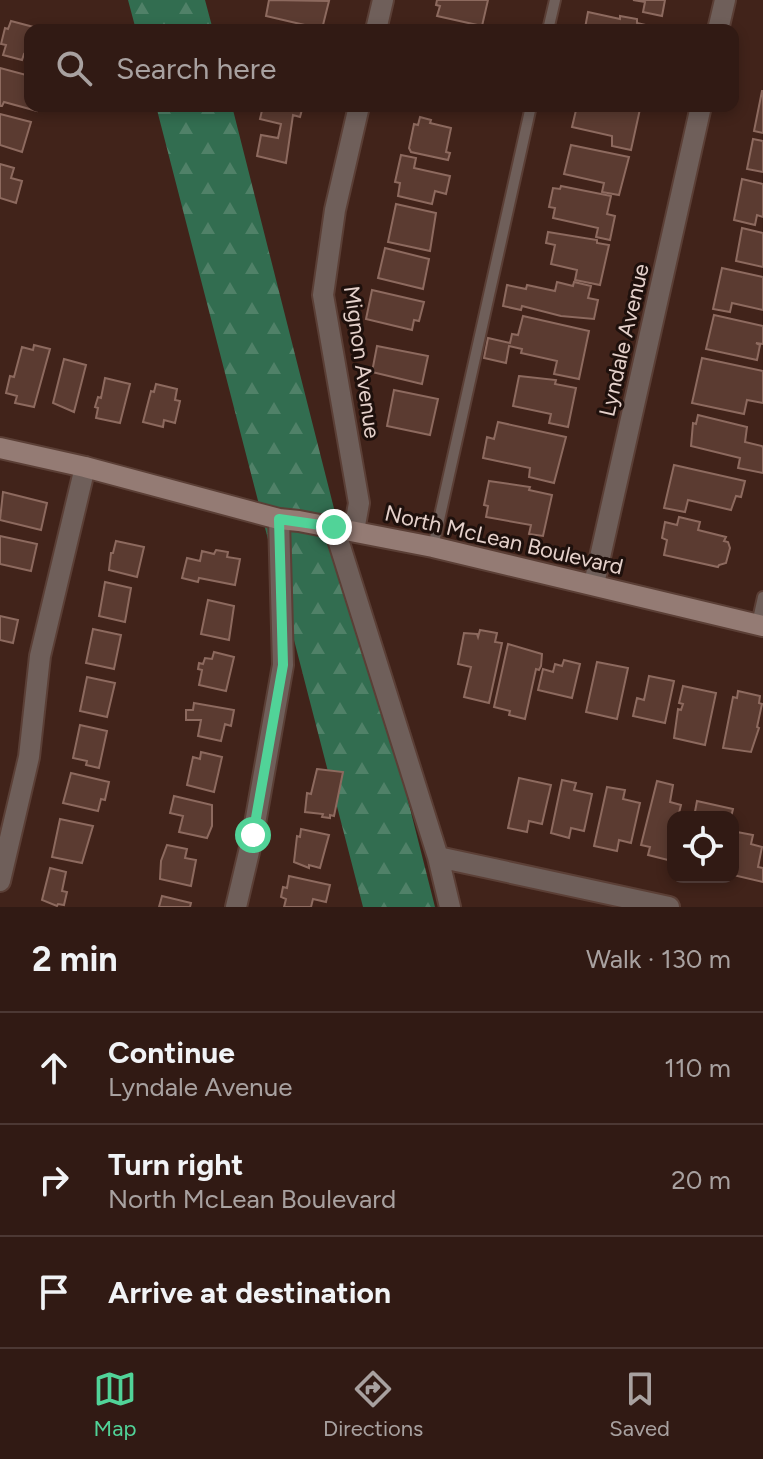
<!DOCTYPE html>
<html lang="en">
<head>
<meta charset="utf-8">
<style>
	body { margin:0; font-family:Figtree,sans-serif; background:#39231d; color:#f1f3f6 }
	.controls { position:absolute; right:24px; bottom:24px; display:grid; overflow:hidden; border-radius:16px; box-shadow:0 4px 12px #0003 }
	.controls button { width:72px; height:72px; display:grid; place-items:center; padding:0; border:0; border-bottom:2px solid #4c3834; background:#311a14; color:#f1f3f6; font:40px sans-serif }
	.stop { position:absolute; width:24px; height:24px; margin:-18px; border:6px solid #51d398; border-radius:50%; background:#fff }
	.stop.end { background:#51d398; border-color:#fff; box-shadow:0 2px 8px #0008 }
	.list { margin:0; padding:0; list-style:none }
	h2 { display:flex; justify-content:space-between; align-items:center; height:104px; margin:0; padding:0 32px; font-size:34px }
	h2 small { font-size:26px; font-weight:400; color:#a8a1a0 }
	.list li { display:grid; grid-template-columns:52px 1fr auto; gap:24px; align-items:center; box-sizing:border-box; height:112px; padding:0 32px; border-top:2px solid #4c3834 }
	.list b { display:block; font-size:30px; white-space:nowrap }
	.list p { margin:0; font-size:26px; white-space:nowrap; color:#a8a1a0 }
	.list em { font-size:26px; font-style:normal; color:#a8a1a0 }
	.icon { flex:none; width:44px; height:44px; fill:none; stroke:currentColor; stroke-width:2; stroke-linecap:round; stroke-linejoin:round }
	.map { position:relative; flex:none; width:763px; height:907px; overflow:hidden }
	.search { position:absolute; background:#311a14; box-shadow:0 4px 12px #0003; left:24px; right:24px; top:24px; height:88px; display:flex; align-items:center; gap:20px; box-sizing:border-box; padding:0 28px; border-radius:16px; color:#a8a1a0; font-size:30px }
	.sheet { height:440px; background:#311a14 }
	nav { display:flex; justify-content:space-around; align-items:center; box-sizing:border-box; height:112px; border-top:2px solid #4c3834; background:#311a14; font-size:22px; color:#a8a1a0 }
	nav a { display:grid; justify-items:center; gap:4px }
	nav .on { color:#51d398 }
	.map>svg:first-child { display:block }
	.forest { fill:url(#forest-firs) }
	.building { fill:#5b3b31; stroke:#8d6a5f; stroke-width:2 }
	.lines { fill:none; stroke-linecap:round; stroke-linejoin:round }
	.service-casing { stroke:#5b3f36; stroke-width:14 }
	.minor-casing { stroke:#5b3f36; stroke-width:24 }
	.secondary-casing { stroke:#5b3f36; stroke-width:24 }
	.service { stroke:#6f5f5a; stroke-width:10 }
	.minor { stroke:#6f5f5a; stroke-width:20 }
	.secondary { stroke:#947b74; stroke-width:20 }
	.route { stroke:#51d398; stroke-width:10 }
	.labels { text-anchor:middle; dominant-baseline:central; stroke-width:6; stroke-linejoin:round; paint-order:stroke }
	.street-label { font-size:22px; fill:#e5d1cb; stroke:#1e100c }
</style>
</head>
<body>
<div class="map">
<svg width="763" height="907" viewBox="0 0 763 907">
	<defs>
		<pattern id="forest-firs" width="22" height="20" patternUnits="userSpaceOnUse" patternTransform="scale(2)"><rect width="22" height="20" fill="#326d50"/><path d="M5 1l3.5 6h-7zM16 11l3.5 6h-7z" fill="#508168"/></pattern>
	</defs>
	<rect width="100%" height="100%" fill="#41231a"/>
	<path class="forest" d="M128,0H205L213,30H136Z
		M156,106H232L435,907H363Z"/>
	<path class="building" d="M269,0L329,1L322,29L266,16Z
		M437,0H488L482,26L437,16L440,6L436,5Z
		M633,0H665L662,16L643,12L645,2Z
		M588,12L620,19V16L637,19V23L650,26L649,30L585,28Z
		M11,21L45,30H30V56L24,54L22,60L3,55L6,45L1,44L5,28L8,29Z
		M0,68L30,76V106H39L37,111L4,102L2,106H0Z
		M762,91H763V133L754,131Z
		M263,106H303L300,117L293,115L286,163L257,156L261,135L278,138L281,124L260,119Z
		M577,106H626L640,109L631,150L612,146V136L572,127Z
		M0,114L31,122L22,152L0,145Z
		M420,117L431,120L430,123L451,128L446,152L450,153L448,160L411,152L409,148L414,124L418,125Z
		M753,139L763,141V172L747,169Z
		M571,145L629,157L619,195L602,192L604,183L564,174Z
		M401,155L416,158L414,168L450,176L446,194L435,191L432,204L398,196L400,183L395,182Z
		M0,164L14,168L11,178L22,181L16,203L0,198Z
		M742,179L763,184V217L757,215L755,225L734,220Z
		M561,186L611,196L607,214L615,216L610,240L596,237L598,228L553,218L555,208L549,207L553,188L560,189Z
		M396,204L436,213L430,251L388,242Z
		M742,228L763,233V267L736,261Z
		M548,232L597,240V243L609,245L600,285L575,280L577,270L551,264L555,245L546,243Z
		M385,248L429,259L423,289L378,278Z
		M722,268L763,277V310L732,303L730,312L713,309Z
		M557,282L573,286L574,282L591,286L588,298L598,300L594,319L561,316L522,306L521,310L503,306L507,285L526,289L527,285L555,291Z
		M372,290L424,302L419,321L414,320L412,330L366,319Z
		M714,315L763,326V344L756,343L760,345L757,360L706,349Z
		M523,316L589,331L579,379L554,374L557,361L521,353L522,349L509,346L506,363L484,358L488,338L510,343L512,334L518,335Z
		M34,345L50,349L34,407L15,403L17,396L6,393L10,376L14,377L22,347L33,350Z
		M377,346L428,356L422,384L372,372Z
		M702,358L763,371V403L747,400L744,414L692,403Z
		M64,359L86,365L74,412L53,403Z
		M519,376L556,380L555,384L576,388L568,427L549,423L551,414L513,406Z
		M105,378L130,384L120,423L96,418L98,408L95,407L98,397L101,398Z
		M156,384L177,389L175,400L180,401L175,423L164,420L163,427L143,422L151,391L154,392Z
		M394,390L438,399L430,435L387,426Z
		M698,415L747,427L745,442L762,446L763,448V473L738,468L740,458L691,446L693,423L696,424Z
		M498,422L566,437L554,483L529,477L530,468L483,458L487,437L494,439Z
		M674,465L745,481L741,497L736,496L731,510L688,500L685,512L664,508Z
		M489,481L530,487L529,490L552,495L543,536L529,534L531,525L486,517L488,506L484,505Z
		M3,492L47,503L41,530L0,520Z
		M679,517L700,522L698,530L726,537L724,541L728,542L730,548L726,563L719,565L718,567L664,555L667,540L662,538L665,522L677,525Z
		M0,536L37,544L31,571L0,564Z
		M116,541L144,547L137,577L109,570L111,553H113Z
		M216,550L228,552L227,557L240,559L235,585L199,578L198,582L182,578L187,558L200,561L202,551L214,554Z
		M105,582L131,588L125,622L99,616Z
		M208,600L234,606L229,640L201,634Z
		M0,616L18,620L13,643L0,640Z
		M93,629L121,635L114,669L86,663Z
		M480,630L497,633L495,642L502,643L489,703L464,697L471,667L458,664L464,633L477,634L478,637Z
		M508,644L542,654L541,666L539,670L536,669L525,719L509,715L510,711L494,707Z
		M214,652L234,657L226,691L199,685L202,670L198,669L199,663L203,664L205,658L212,659Z
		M564,660L580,664L572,698L538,690L543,669L553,672L555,664L562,666Z
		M597,662L628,668L617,719L586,712Z
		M649,676L674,681L665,723L633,716L637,698L644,700Z
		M87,677L115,683L107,717L80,711Z
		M683,686L716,693L705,745L674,738L678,709L681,710L683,704L679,703Z
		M738,691L760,696L759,703L762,704L757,727L759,728L751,752L723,748L733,697L737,698Z
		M194,703L234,710L231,726L225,724L221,741L198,736L201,720H186V710H193Z
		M80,725L107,731L99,768L86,765L87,761L73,758Z
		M201,752L222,757L214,792L187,785L193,757L200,759Z
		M317,769L343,772L334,816L330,815V818L322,817L323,814L305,812L307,793L311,794Z
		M71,773L109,782L105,800L101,799L98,811L63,803Z
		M519,778L551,785L542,824L529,821L527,832L508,828Z
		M562,780L576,783L574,790L592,794L584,831L571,828L569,838L551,833Z
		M657,781L673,785L670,802L681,805L678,817H673L672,861L648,855L650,847L641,845Z
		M607,787L625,790L623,799L640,803L631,843L619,840L617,851L594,846Z
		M174,796L212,805V826L207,838L179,832L183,816L170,813Z
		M697,801L733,809L731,817H694Z
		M60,819L93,826L82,863L52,857Z
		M301,829L329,835L320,868L309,865V868L294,862L297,836L300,837Z
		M737,832L753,835L751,844L762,847L758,867L763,868V882L733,875V851Z
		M167,845L187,849L185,858L196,860L191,886L160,879L161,861Z
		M50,868L66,872L62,891L67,892L64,905L58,904L57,906L42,900Z
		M289,876L330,885L326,902L313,899L311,907H284L286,899L281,897L283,887L287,888Z
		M162,896L191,903L190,907H159Z"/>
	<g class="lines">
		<defs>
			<path id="service" d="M548,30L555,0
				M433,547L531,106
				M757,624L763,597"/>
			<path id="minor" d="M376,30L383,0
				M718,30L725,0
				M334,527L438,857L450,907
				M354,531L359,503L323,295L335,210L359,106
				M594,584L701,106
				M438,857L669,907
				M0,881L29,757L40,656L85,467
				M236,907L253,835L283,665L279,519"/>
			<path id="secondary" d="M0,448L85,467L279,519L299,521L433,547L763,626"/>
		</defs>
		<use href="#service" class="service-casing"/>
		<use href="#minor" class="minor-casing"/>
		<use href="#secondary" class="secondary-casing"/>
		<use href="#service" class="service"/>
		<use href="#minor" class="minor"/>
		<use href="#secondary" class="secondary"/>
	</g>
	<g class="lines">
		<path class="route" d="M253,835L283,665L279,519L334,527"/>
	</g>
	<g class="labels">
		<g class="street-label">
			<text transform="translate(624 340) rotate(-77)">Lyndale Avenue</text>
			<text transform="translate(362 362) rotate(82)">Mignon Avenue</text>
			<text transform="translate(504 540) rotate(13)">North McLean Boulevard</text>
		</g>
	</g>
</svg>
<div class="controls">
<button><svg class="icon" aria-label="locate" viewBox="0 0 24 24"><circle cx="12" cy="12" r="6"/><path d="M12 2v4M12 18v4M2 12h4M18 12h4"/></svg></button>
</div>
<div class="stop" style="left:253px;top:835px"></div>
<div class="stop end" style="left:334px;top:527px"></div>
<div class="search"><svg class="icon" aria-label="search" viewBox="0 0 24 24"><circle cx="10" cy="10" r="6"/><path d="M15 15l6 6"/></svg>Search here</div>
</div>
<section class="sheet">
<h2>2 min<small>Walk · 130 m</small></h2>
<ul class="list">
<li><svg class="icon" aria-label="ahead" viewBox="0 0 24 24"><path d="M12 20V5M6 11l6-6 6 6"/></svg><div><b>Continue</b><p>Lyndale Avenue</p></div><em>110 m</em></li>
<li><svg class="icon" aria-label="right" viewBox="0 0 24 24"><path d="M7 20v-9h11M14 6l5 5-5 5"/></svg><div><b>Turn right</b><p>North McLean Boulevard</p></div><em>20 m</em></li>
<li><svg class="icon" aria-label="arrive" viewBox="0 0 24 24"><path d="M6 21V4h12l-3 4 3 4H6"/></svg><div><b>Arrive at destination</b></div></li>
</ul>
</section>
<nav>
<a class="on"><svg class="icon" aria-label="map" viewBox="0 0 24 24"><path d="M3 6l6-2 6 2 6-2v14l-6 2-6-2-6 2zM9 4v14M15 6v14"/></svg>Map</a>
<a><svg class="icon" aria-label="directions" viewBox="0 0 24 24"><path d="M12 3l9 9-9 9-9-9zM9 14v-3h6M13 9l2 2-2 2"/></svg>Directions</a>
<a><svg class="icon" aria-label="saved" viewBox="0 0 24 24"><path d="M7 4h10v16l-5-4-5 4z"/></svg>Saved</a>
</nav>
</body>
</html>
